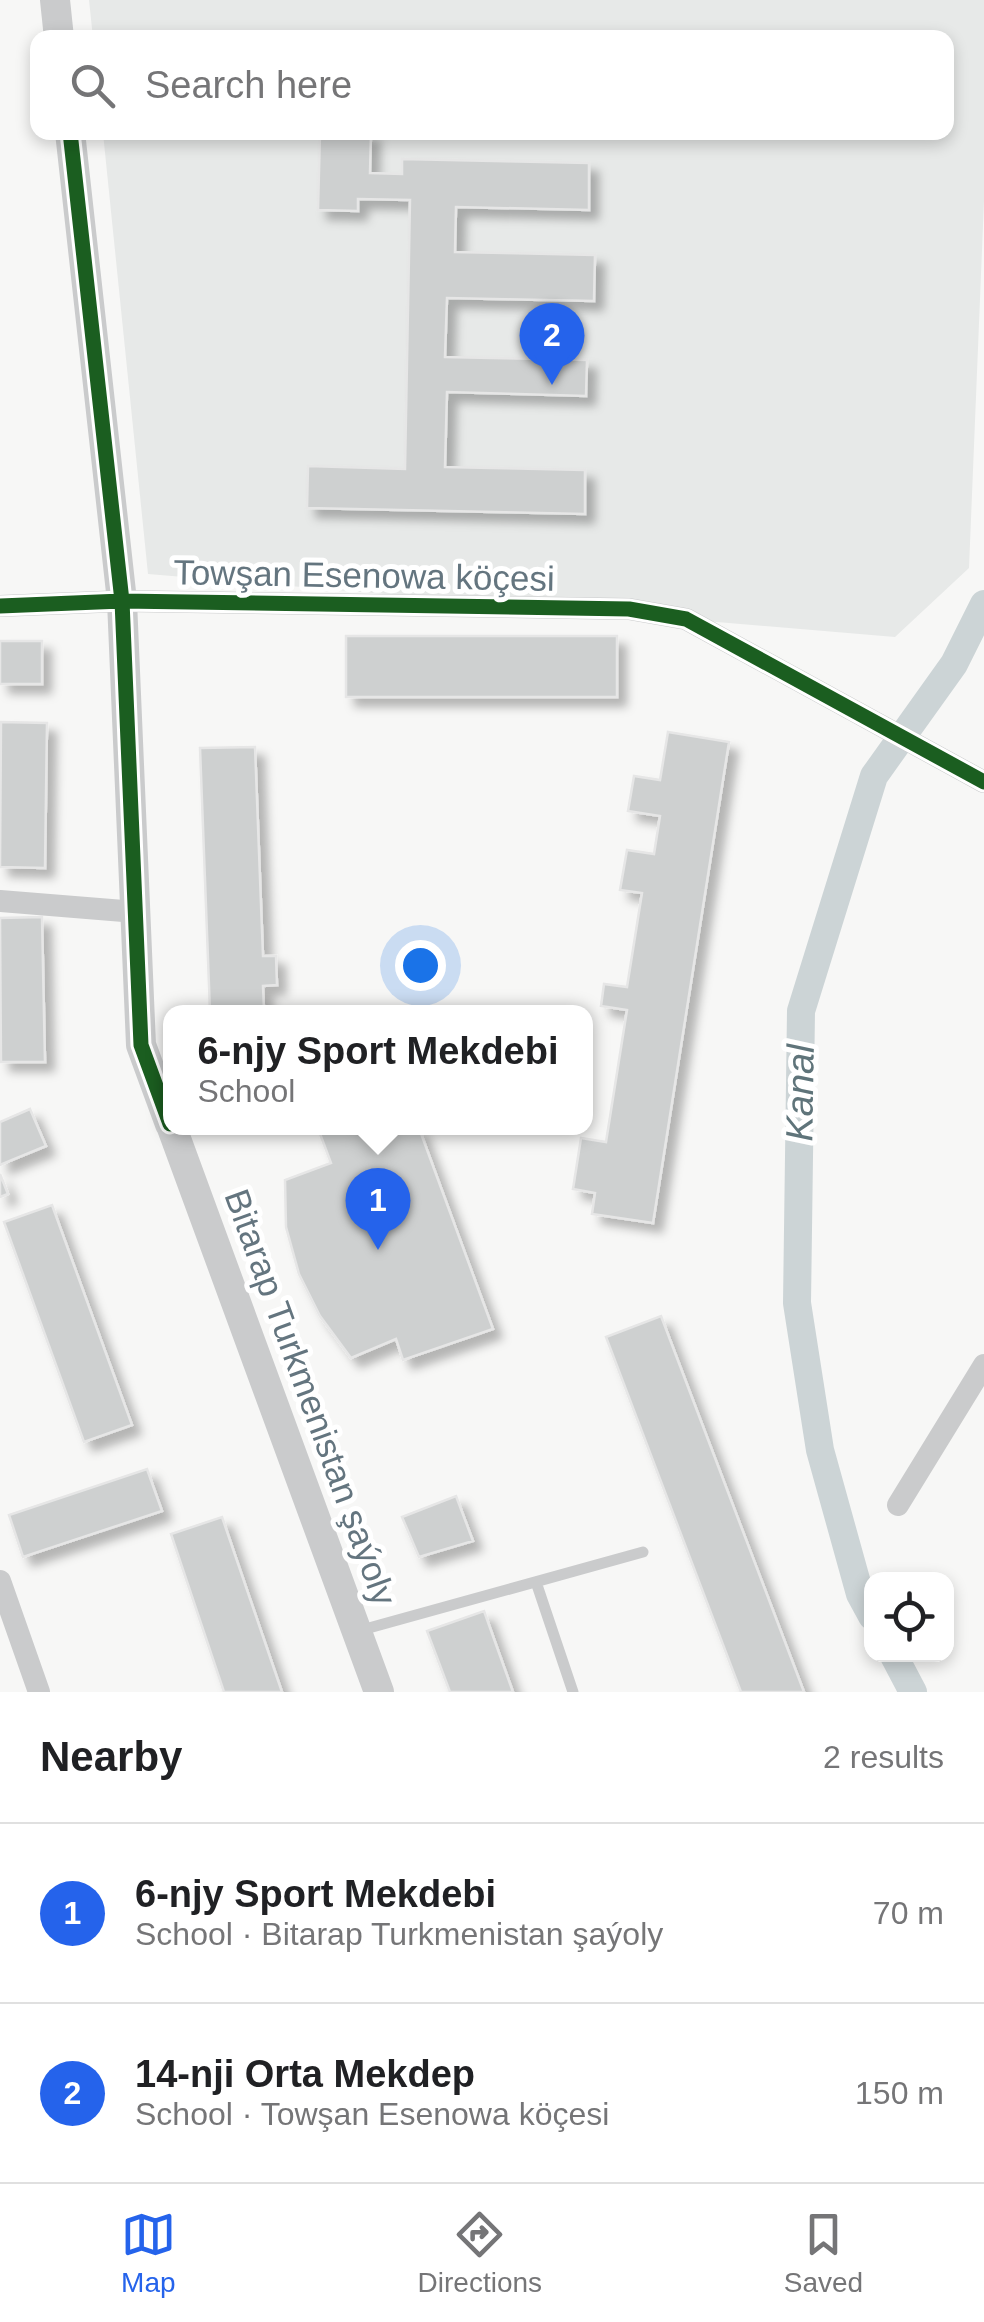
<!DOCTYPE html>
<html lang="en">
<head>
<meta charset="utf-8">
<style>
	body { margin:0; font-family:Arial,sans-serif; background:#f2f2f2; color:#202124 }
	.controls { position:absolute; right:30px; bottom:30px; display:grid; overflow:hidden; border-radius:20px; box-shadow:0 5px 15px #0003 }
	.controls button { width:90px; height:90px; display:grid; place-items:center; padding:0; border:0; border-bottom:2px solid #e0e0e0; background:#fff; color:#202124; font:50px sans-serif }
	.you { position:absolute; left:420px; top:965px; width:35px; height:35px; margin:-25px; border:8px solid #fff; border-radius:50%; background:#1a73e8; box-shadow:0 0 0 15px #1a73e833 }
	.badge { display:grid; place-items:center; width:65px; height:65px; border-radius:50%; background:#2563eb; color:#fff; font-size:32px; font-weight:700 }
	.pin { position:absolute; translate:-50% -82px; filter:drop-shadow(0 2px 5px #0008) }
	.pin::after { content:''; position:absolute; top:52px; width:35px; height:30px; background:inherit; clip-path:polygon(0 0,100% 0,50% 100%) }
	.popup { position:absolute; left:163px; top:1005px; width:430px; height:130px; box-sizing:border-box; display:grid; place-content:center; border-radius:20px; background:#fff; filter:drop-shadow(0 2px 8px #0005); font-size:32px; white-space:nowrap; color:#757577 }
	.popup b { font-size:38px; color:#202124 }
	.popup::after { content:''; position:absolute; left:50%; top:100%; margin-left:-20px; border:20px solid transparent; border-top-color:#fff }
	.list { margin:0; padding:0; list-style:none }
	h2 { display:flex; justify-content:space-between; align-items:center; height:130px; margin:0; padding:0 40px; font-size:42px }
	h2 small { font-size:32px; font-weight:400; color:#757577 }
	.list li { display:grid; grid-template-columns:65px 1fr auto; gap:30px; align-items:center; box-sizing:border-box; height:180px; padding:0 40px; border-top:2px solid #e0e0e0 }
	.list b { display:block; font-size:38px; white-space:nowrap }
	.list p { margin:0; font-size:32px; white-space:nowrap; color:#757577 }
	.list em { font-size:32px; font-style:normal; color:#757577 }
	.icon { flex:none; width:55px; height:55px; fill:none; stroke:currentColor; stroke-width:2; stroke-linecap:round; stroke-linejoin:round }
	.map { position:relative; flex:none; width:984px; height:1692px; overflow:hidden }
	.search { position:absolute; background:#fff; box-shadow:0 5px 15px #0003; left:30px; right:30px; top:30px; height:110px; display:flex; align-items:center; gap:25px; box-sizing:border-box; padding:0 35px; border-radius:20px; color:#757577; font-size:38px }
	.sheet { height:490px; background:#fff }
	nav { display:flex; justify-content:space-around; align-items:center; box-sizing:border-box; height:140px; border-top:2px solid #e0e0e0; background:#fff; font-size:28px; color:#757577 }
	nav a { display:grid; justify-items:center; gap:5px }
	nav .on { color:#2563eb }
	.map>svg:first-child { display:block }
	.built { fill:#e7e9e8 }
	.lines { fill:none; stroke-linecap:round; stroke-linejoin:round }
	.canal { stroke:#ccd4d6; stroke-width:28 }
	.building { fill:#ced0d0; stroke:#e6e6e6; stroke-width:2.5; filter:url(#shadow) }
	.service { stroke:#cacbcc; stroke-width:11 }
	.minor { stroke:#cacbcc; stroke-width:22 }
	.tertiary { stroke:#cacbcc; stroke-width:30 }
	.cycleway-casing { stroke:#fff; stroke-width:21 }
	.cycleway { stroke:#1b5e20; stroke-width:15 }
	.labels { text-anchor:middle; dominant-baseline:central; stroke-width:10; stroke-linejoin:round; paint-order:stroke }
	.street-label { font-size:35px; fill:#64757f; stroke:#fff }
	.water-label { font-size:38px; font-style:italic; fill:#5f747a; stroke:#fff }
</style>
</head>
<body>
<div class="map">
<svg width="984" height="1692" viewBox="0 0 984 1692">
	<defs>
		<filter id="shadow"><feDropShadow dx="9" dy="9" stdDeviation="5" flood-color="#0004"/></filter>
	</defs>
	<rect width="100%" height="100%" fill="#f7f7f6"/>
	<path class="built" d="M89,0H984V201L969,568L895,637L148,574L103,133L946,132V38H93Z"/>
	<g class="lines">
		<path class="canal" d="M872,1616L860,1594L820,1450L797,1303L801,1011L874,776L954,664L984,604
			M893,1654L913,1692"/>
	</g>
	<path class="building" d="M320,132H371L370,173L402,174V159L589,163V210L456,207L455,252L595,255L594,301L447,298L445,357L587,360L586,396L447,392L445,467L585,470V514L307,508L308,466L405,469L410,200L358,199V211L318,210Z
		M346,636H617V697H346Z
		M0,641H42V684H0Z
		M1,722L47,723L45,868L0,867Z
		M668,732L729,742L653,1223L592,1214L595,1193L573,1189L581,1138L606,1142L627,1010L601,1006L604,984L627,987L642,893L620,890L627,850L654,854L660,816L628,811L634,776L660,780Z
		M255,747L263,956H276L277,985L263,986L264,1010L210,1012L200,748Z
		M42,917L45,1062H1L0,918Z
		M30,1109L46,1146L0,1165V1122Z
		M328,1128H419L493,1329L403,1360L396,1339L351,1358L320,1316L299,1274L286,1227L285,1180L331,1163L319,1131Z
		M0,1174L8,1194L0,1197Z
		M52,1205L132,1425L84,1442L4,1222Z
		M661,1316L804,1692H741L606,1337Z
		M147,1469L162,1511L23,1557L9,1515Z
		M456,1496L473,1541L419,1557L402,1517Z
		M222,1517L282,1692H224L171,1534Z
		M484,1611L513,1692H450L427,1631Z"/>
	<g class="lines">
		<path class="service" d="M536,1582L573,1692
			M358,1631L643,1552"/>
		<path class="minor" d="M0,606L122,601L629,609L686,619L984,782
			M0,901L136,912
			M898,1505L984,1365
			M0,1581L39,1692"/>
		<path class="tertiary" d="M55,0L59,38
			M70,132L122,601L141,1045L170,1124
			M172,1128L379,1692"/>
		<defs>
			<path id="cycleway" d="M70,132L122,601L141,1045L170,1124
				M0,606L122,601L629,609L686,619L984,782"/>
		</defs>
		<use href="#cycleway" class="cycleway-casing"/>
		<use href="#cycleway" class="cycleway"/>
	</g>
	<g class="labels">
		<g class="street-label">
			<text transform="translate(364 575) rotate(1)">Towşan Esenowa köçesi</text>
			<text transform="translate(311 1397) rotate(70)">Bitarap Turkmenistan şaýoly</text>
		</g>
		<g class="water-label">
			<text transform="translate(800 1093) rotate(-89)">Kanal</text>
		</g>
	</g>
</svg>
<div class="controls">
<button><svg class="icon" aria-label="locate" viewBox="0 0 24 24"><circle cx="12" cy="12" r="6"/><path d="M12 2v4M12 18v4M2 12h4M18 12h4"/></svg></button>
</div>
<div class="you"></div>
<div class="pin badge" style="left:378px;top:1250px">1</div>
<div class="popup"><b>6-njy Sport Mekdebi</b>School</div>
<div class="pin badge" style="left:552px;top:385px">2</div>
<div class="search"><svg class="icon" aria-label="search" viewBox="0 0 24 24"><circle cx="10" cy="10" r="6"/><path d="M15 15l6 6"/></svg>Search here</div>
</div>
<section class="sheet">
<h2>Nearby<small>2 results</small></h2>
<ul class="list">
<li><span class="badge">1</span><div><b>6-njy Sport Mekdebi</b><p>School · Bitarap Turkmenistan şaýoly</p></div><em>70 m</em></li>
<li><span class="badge">2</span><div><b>14-nji Orta Mekdep</b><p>School · Towşan Esenowa köçesi</p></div><em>150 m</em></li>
</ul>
</section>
<nav>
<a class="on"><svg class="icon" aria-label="map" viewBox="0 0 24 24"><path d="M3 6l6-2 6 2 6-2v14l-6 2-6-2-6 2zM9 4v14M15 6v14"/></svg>Map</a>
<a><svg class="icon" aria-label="directions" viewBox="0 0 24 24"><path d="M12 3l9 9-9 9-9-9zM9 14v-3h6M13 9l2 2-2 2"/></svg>Directions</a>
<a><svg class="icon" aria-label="saved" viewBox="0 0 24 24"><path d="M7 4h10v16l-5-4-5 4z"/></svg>Saved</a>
</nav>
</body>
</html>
